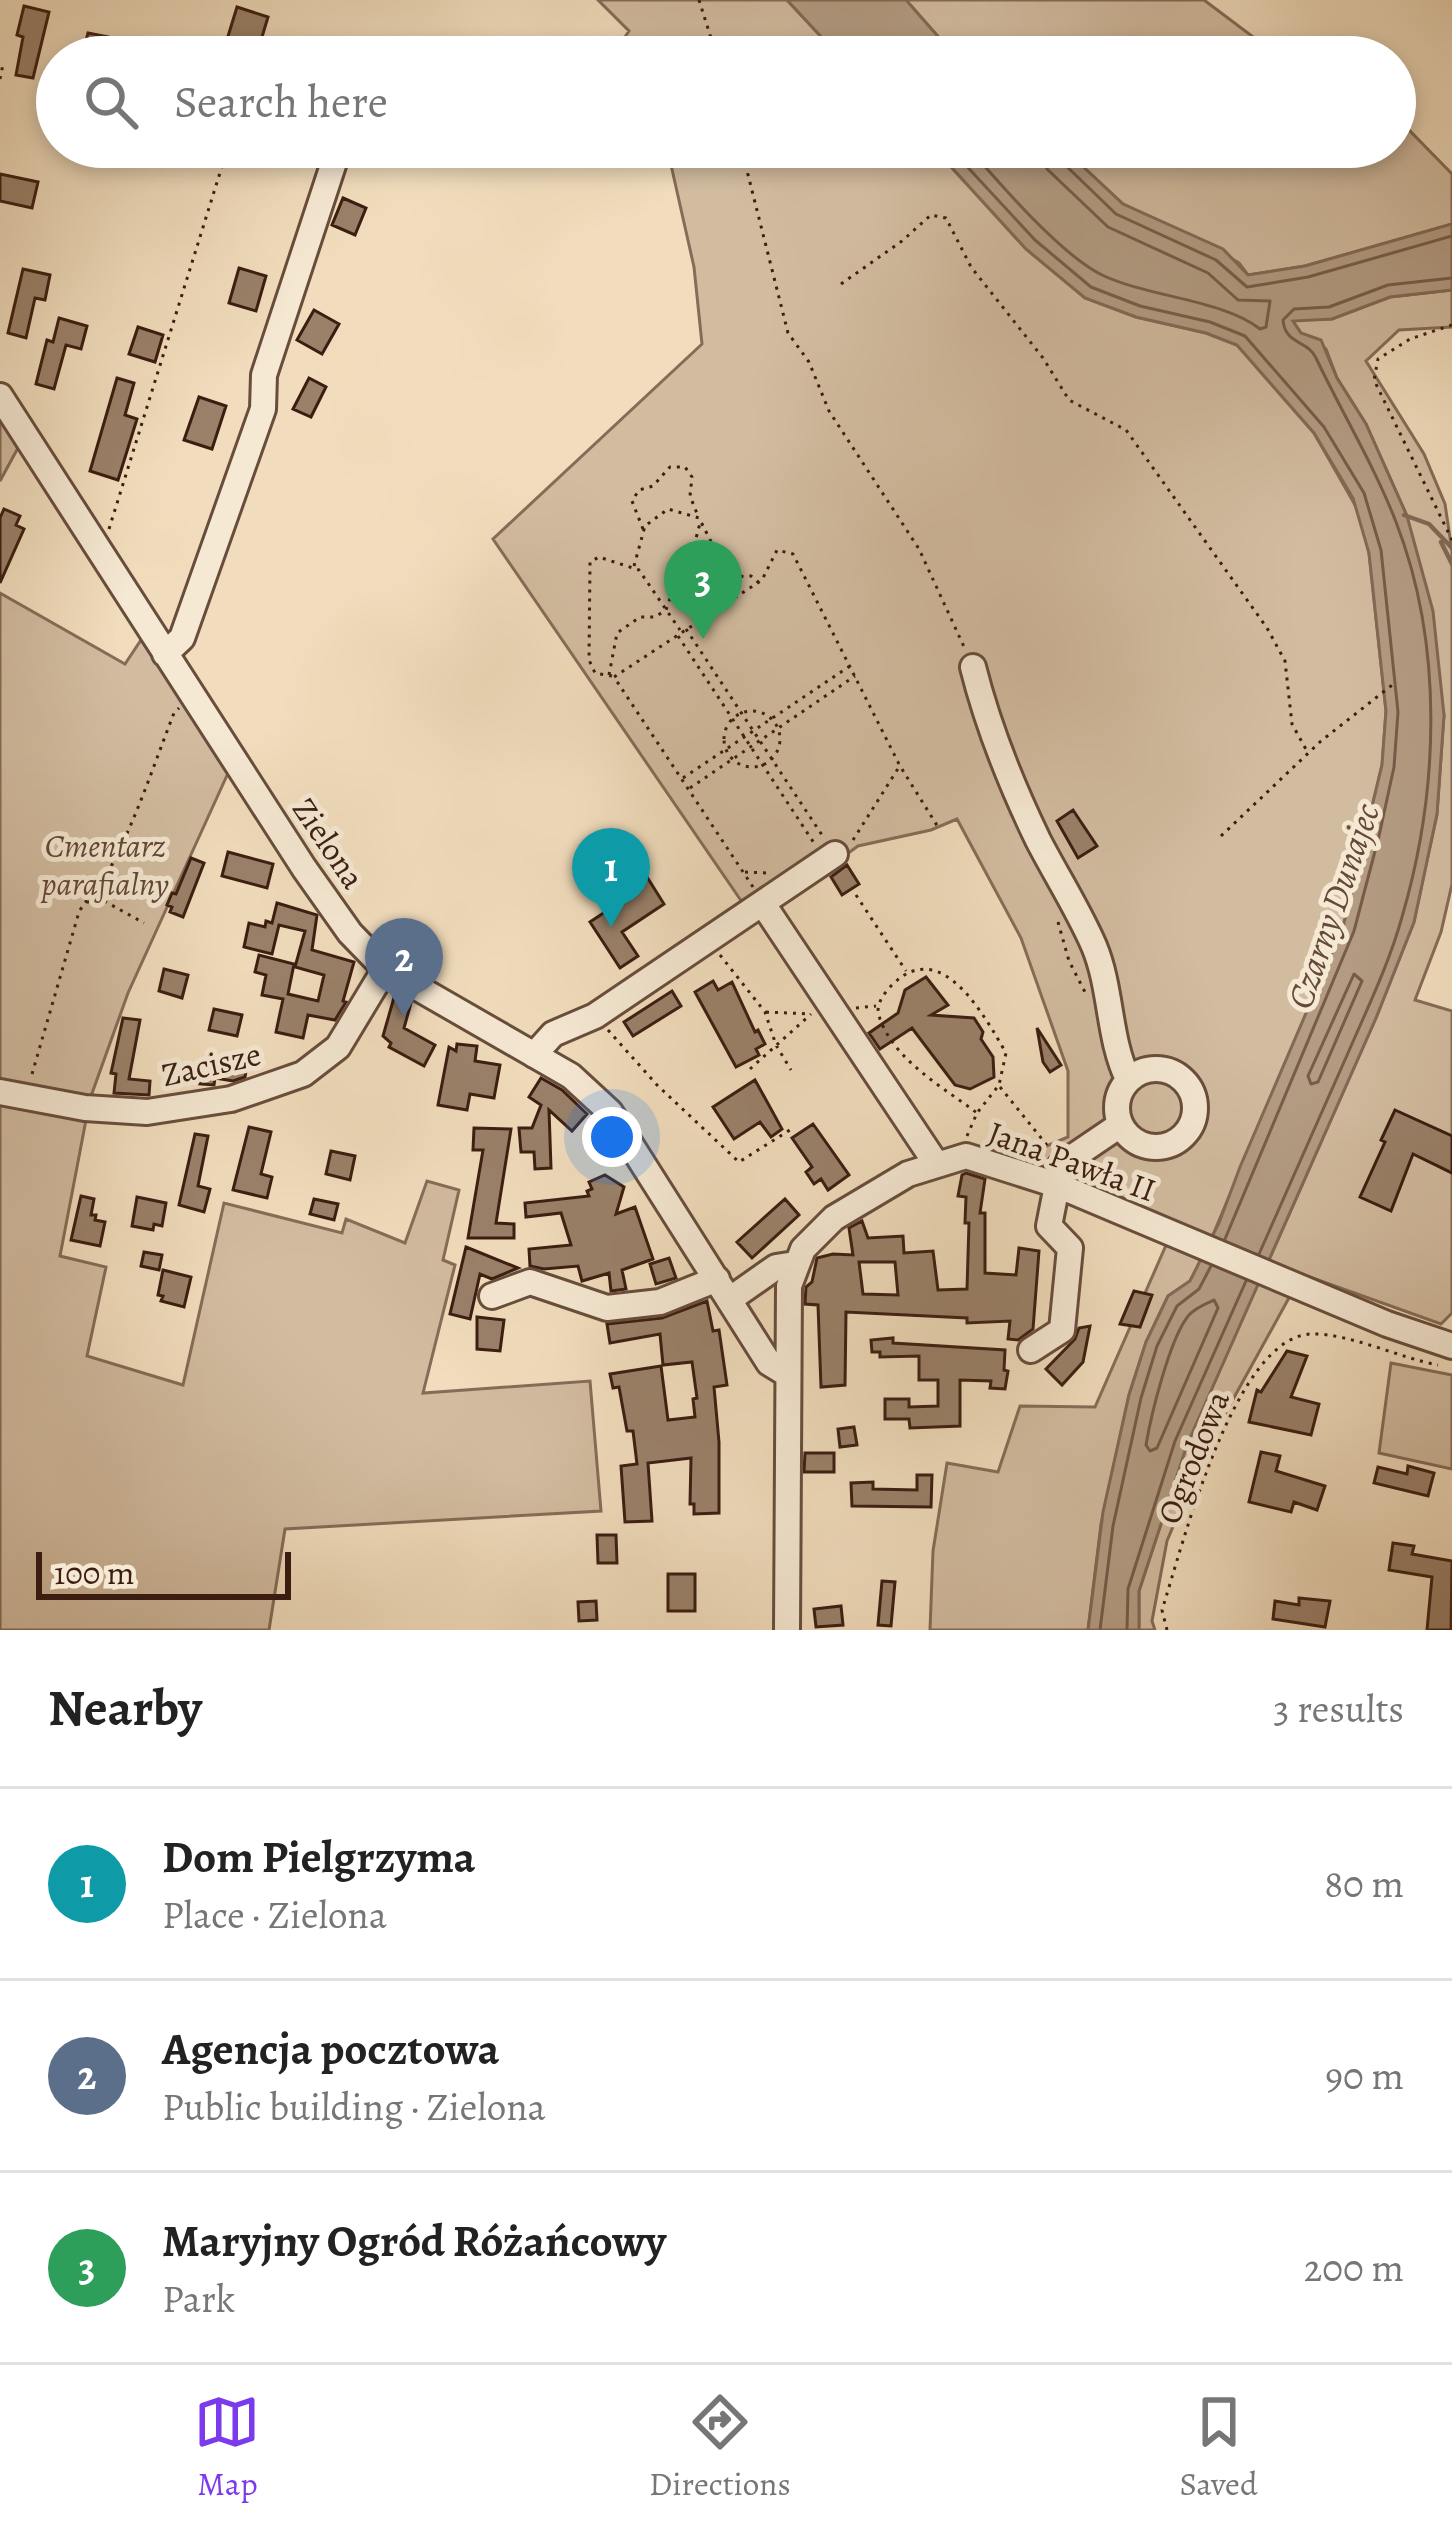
<!DOCTYPE html>
<html lang="en">
<head>
<meta charset="utf-8">
<style>
	body { margin:0; font-family:Alegreya,serif; background:#f2f2f2; color:#222 }
	.scale { position:absolute; left:36px; bottom:30px; width:255px; box-sizing:border-box; padding-left:12px; border:6px solid #3b1d11; border-top:0; font-size:33px; line-height:42px; white-space:nowrap; color:#3b1d11; -webkit-text-stroke:9px #f6e9d4; paint-order:stroke }
	.you { position:absolute; left:612px; top:1137px; width:42px; height:42px; margin:-30px; border:9px solid #fff; border-radius:50%; background:#1a73e8; box-shadow:0 0 0 18px #1a73e833 }
	.badge { display:grid; place-items:center; width:78px; height:78px; border-radius:50%; background:#7c3aed; color:#fff; font-size:39px; font-weight:700 }
	.pin { position:absolute; translate:-50% -99px; filter:drop-shadow(0 3px 6px #0008) }
	.pin::after { content:''; position:absolute; top:63px; width:42px; height:36px; background:inherit; clip-path:polygon(0 0,100% 0,50% 100%) }
	.list { margin:0; padding:0; list-style:none }
	h2 { display:flex; justify-content:space-between; align-items:center; height:156px; margin:0; padding:0 48px; font-size:51px }
	h2 small { font-size:39px; font-weight:400; color:#767676 }
	.list li { display:grid; grid-template-columns:78px 1fr auto; gap:36px; align-items:center; box-sizing:border-box; height:192px; padding:0 48px; border-top:3px solid #e0e0e0 }
	.list b { display:block; font-size:45px; white-space:nowrap }
	.list p { margin:0; font-size:39px; white-space:nowrap; color:#767676 }
	.list em { font-size:39px; font-style:normal; color:#767676 }
	.icon { flex:none; width:66px; height:66px; fill:none; stroke:currentColor; stroke-width:2; stroke-linecap:round; stroke-linejoin:round }
	.map { position:relative; flex:none; width:1452px; height:1630px; overflow:hidden }
	.search { position:absolute; background:#fff; box-shadow:0 6px 18px #0003; left:36px; right:36px; top:36px; height:132px; display:flex; align-items:center; gap:30px; box-sizing:border-box; padding:0 42px; border-radius:66px; color:#767676; font-size:45px }
	.sheet { height:732px; background:#fff }
	nav { display:flex; justify-content:space-around; align-items:center; box-sizing:border-box; height:168px; border-top:3px solid #e0e0e0; background:#fff; font-size:33px; color:#767676 }
	nav a { display:grid; justify-items:center; gap:6px }
	nav .on { color:#7c3aed }
	.map>svg:first-child { display:block }
	.green { fill:#d2bca0; stroke:#866c58; stroke-width:3 }
	.water { fill:#b39c83; stroke:#836955; stroke-width:3 }
	.lines { fill:none; stroke-linecap:round; stroke-linejoin:round }
	.shore { stroke:#775c4a; stroke-width:3 }
	.stream { stroke:#836955; stroke-width:4.5 }
	.building { fill:#9a816a; stroke:#3b1d11; stroke-width:3; fill-rule:evenodd }
	.minor-casing { stroke:#684d3c; stroke-width:30 }
	.path { stroke:#3b1d11; stroke-width:3; stroke-dasharray:3 6; stroke-linecap:butt }
	.minor { stroke:#f6e9d4; stroke-width:24 }
	.labels { text-anchor:middle; dominant-baseline:central; stroke-width:10; stroke-linejoin:round; paint-order:stroke }
	.street-label { font-size:33px; fill:#3b1d11; stroke:#f6e9d4 }
	.park-label { font-size:33px; font-style:italic; fill:#614535; stroke:#f6e9d4 }
	.water-label { font-size:36px; font-style:italic; fill:#654939; stroke:#f6e9d4 }
</style>
</head>
<body>
<div class="map">
<svg width="1452" height="1630" viewBox="0 0 1452 1630">
	<rect width="100%" height="100%" fill="#f1ddbd"/>
	<filter id="stains"><feTurbulence type="fractalNoise" baseFrequency=".00167" numOctaves="4"/><feColorMatrix values="0 0 0 0 .2 0 0 0 0 .09 0 0 0 0 .02 0 0 0 .5 -.17"/></filter>
	<radialGradient id="worn" r=".72"><stop offset=".6" stop-color="#630" stop-opacity="0"/><stop offset="1" stop-color="#630" stop-opacity=".3"/></radialGradient>
	<path class="green" d="M598,0H787L840,57H602L618,47L629,31Z
		M906,0H1204L1280,57H956Z
		M1395,123L1409,130L1452,174V224L1305,266L1248,275L1239,263L1192,236L1123,204L1062,147H1395Z
		M667,147H933L1026,249L1085,298L1136,317L1206,333L1237,345L1314,433L1359,512L1369,553L1386,711L1382,765L1343,927L1212,1237L1025,1155L1068,1137V1071L1021,938L957,819L931,830L858,846L755,921L493,539L702,344L694,267Z
		M1452,290V327L1399,330L1366,361L1424,454L1445,504L1452,551V884L1441,932L1415,1000L1452,1011V1313L1441,1324L1268,1262L1376,1018L1414,922L1437,814L1444,715L1407,516L1366,424L1337,378L1326,349L1301,333L1292,320L1332,319L1390,297Z
		M0,419L19,446L0,481Z
		M0,593L125,664L141,640L229,771L128,993L90,1099L60,1256L106,1267L87,1356L183,1385L224,1203L342,1233L346,1219L405,1243L427,1181L459,1190L443,1260L455,1265L423,1393L590,1381L601,1511L285,1529L269,1630H0Z
		M1167,1243L1202,1258L1190,1281L1168,1296L1146,1342L1129,1395L1101,1524L1088,1630H930L933,1551L947,1463L998,1472L1020,1406L1095,1407Z
		M1258,1283L1290,1296L1204,1452L1167,1541L1152,1621L1155,1630H1139V1591L1187,1444Z
		M1391,1363L1452,1375V1469L1379,1453Z"/>
	<path class="water" d="M787,0H906L956,57H840Z
		M933,147H1062L1123,204L1223,249L1248,275L1305,266L1452,224V290L1390,297L1332,319L1293,321L1301,333L1321,340L1337,378L1366,424L1407,516L1433,611L1444,715L1437,814L1414,922L1376,1018L1187,1445L1139,1591V1630H1088L1103,1512L1129,1395L1146,1342L1168,1296L1190,1281L1219,1223L1240,1167L1343,927L1382,765L1386,711L1369,553L1353,498L1314,433L1237,345L1206,333L1136,317L1085,298L1026,249Z"/>
	<g class="lines">
		<path class="shore" d="M949,147L1035,240L1091,287L1140,306L1210,322L1245,336L1324,427L1364,493L1381,550L1398,712L1394,767L1379,836L1354,931L1225,1239
			M968,147C999,183 1061,255 1102,275C1148,297 1224,300 1260,329L1266,327L1270,301L1238,300L1208,273L1108,227L1047,169L1041,147
			M1056,147L1059,159L1116,214L1216,260L1247,287L1308,277L1452,236
			M1354,974L1362,981L1318,1082L1311,1084L1308,1076Z
			M1259,1254C1288,1187 1318,1120 1348,1053C1367,1009 1389,964 1402,917C1439,791 1444,646 1396,522C1374,465 1342,413 1316,358C1308,340 1285,345 1283,320L1294,309L1329,307L1388,285L1452,278
			M1214,1300L1218,1308L1157,1448L1150,1451L1146,1445C1151,1415 1170,1337 1189,1315C1195,1308 1207,1303 1214,1300Z
			M1100,1630L1113,1526L1141,1398L1157,1346L1177,1306L1199,1289L1211,1266
			M1127,1630L1128,1589L1175,1441L1246,1281"/>
		<path class="stream" d="M1404,515L1429,524L1452,548
			M1441,542L1452,564"/>
	</g>
	<path class="building" d="M24,6L49,12L33,78L16,75L23,37L17,35Z
		M237,7L268,17L256,57H230L233,49L225,46Z
		M88,33L108,37L103,57H82Z
		M313,40L329,42L335,57H307Z
		M0,174L38,182L32,208L0,201Z
		M343,198L366,208L355,235L332,225Z
		M239,268L266,276L256,311L229,303Z
		M23,269L50,275L45,300L35,298L26,338L8,333Z
		M314,310L339,324L322,354L297,340Z
		M59,318L87,326L81,349L66,345L54,389L36,384L47,340L53,342Z
		M138,327L163,335L155,362L129,354Z
		M117,378L134,383L125,415L137,419L118,480L90,471Z
		M309,378L326,387L311,417L293,409Z
		M199,397L226,406L212,449L184,440Z
		M4,509L20,516L16,525L24,529L0,583V518Z
		M1073,810L1097,846L1078,858L1057,821Z
		M228,852L273,864L267,888L222,876Z
		M191,858L204,863L183,917L170,912L172,907L167,905L172,893L176,894Z
		M847,865L859,884L842,895L831,877Z
		M647,877L664,904L622,932L638,956L620,968L590,922L608,910L611,900Z
		M277,903L317,915L312,950L354,962L343,1001L346,1002L335,1020L308,1015L303,1038L276,1032L283,999L262,995L266,975L255,972L259,955L294,964L288,994L318,1001L324,975L295,967L305,931L279,925L272,954L244,947L249,923L265,927L266,921L272,923Z
		M164,969L188,975L182,998L159,991Z
		M926,977L948,1005L931,1015L974,1018L983,1032L981,1039L993,1057L994,1077L970,1089L955,1085L912,1028L880,1049L869,1033L898,1013L905,990Z
		M713,981L718,990L732,982L755,1032L758,1030L765,1044L756,1049L759,1055L736,1067L695,992Z
		M672,991L681,1006L633,1036L624,1022Z
		M395,994L411,1003L404,1028L435,1045L424,1066L389,1047L391,1043L383,1036Z
		M214,1009L242,1015L237,1036L209,1030Z
		M123,1018L140,1020L129,1079L150,1081L149,1095L114,1093L116,1074L111,1073Z
		M1037,1028L1061,1065L1050,1072L1043,1062Z
		M457,1044L477,1046L475,1061L500,1065L494,1098L470,1094L467,1110L438,1105L449,1047L456,1051Z
		M207,1057L247,1066L245,1077L233,1081L215,1078L214,1085L200,1084Z
		M541,1078L562,1090L587,1114L572,1131L549,1110L551,1168L535,1169L534,1152H521L519,1128H532L541,1105L529,1097Z
		M755,1080L782,1129L771,1137L760,1122L734,1139L713,1107Z
		M1395,1110L1452,1136V1173L1413,1154L1391,1211L1360,1197L1385,1142L1381,1140Z
		M813,1124L849,1175L828,1190L821,1179L814,1184L806,1172L812,1167L792,1138Z
		M249,1127L271,1132L261,1174L272,1177L267,1198L233,1190Z
		M474,1128L511,1129L496,1223L514,1224V1238H468L483,1150H473Z
		M195,1134L208,1136L198,1186L210,1189L204,1212L179,1205Z
		M331,1151L355,1156L350,1180L326,1174Z
		M966,1173L985,1179L980,1213H985V1273L1016,1275L1019,1248L1039,1251L1033,1329L1018,1340L1008,1339L1010,1321L967,1323V1318L846,1312L845,1385L821,1387L818,1305L805,1304L806,1287L812,1282L817,1258L833,1254L853,1255L849,1228L862,1221L868,1238L903,1236L904,1253L933,1251L938,1290L967,1289L969,1223H965L966,1197L958,1196L962,1175ZM859,1262H895L898,1295L863,1294Z
		M605,1175L624,1187L616,1214L635,1207L653,1259L622,1270L626,1289L611,1291L609,1273L582,1281L578,1266L544,1269L530,1266L529,1249L571,1245L561,1213L526,1217L525,1203L589,1196L587,1191L592,1189L589,1182Z
		M81,1196L94,1199L91,1215H96L95,1220L105,1222L100,1246L71,1240Z
		M137,1197L166,1203L162,1226L154,1224L153,1230L132,1226Z
		M314,1199L338,1204L334,1220L310,1214Z
		M785,1199L799,1215L752,1258L737,1242Z
		M466,1247L518,1268L492,1279L480,1274L470,1319L450,1314Z
		M144,1252L162,1255L159,1270L141,1266Z
		M669,1258L676,1278L656,1284L650,1264Z
		M163,1270L191,1277L184,1307L161,1301L163,1296L158,1295Z
		M1134,1291L1152,1295L1140,1327L1120,1324Z
		M707,1301L713,1331L719,1330L727,1385L714,1387L719,1442V1513L694,1514V1504H690L691,1458L648,1463L652,1521L625,1522L621,1466L637,1464L633,1431H627L619,1387L613,1388L610,1374L661,1366L668,1420L695,1417L693,1399L697,1398L692,1362L663,1365L660,1334L610,1343L607,1324L662,1318Z
		M477,1317L504,1320L500,1351L477,1349Z
		M1090,1326L1083,1362L1062,1385L1046,1369L1075,1339L1079,1328Z
		M893,1338V1343L1005,1350L1004,1370L1008,1371L1005,1389L990,1388L991,1381L960,1380V1426L910,1428L909,1419H885V1399H909V1407L938,1406V1380H919V1356L880,1357V1352H872L871,1340Z
		M1287,1351L1307,1356L1291,1397L1319,1404L1311,1435L1249,1422L1257,1390L1261,1392Z
		M854,1427L857,1445L840,1447L838,1429Z
		M1261,1452L1280,1456L1276,1471L1325,1486L1317,1510L1294,1502L1291,1512L1249,1502Z
		M805,1453H834V1472H804Z
		M1408,1466L1434,1473L1428,1496L1374,1483L1378,1467L1407,1474Z
		M917,1475H932L931,1507L852,1506L851,1483L873,1482V1489L917,1490Z
		M597,1535H616L617,1563H598Z
		M1393,1543L1414,1546L1412,1554L1452,1561L1451,1630H1427L1432,1577L1389,1570Z
		M668,1574H695V1611H668Z
		M882,1581L895,1582L891,1626L878,1625Z
		M1299,1598L1330,1601L1325,1627L1273,1619L1275,1601L1299,1605Z
		M596,1601L597,1620L579,1621L578,1602Z
		M841,1606L843,1625L816,1627L814,1609Z"/>
	<g class="lines">
		<defs>
			<path id="minor" d="M0,396L304,868L350,933L385,969L571,1076L610,1112L769,1363L787,1374
				M165,654L182,638L263,409L264,375L339,147
				M973,667C988,727 1011,784 1038,840C1056,875 1078,909 1094,946C1112,989 1108,1038 1128,1079
				M763,904L935,1162
				M534,1055L553,1034L595,1016L835,854
				M1117 1108a39 39 0 1 1 78 0a39 39 0 1 1-78 0Z
				M0,1092L85,1108L147,1112L231,1099L303,1074L338,1047L385,969
				M492,1296L530,1282L607,1308L660,1302L717,1279
				M729,1300L776,1267L795,1264
				M1031,1350L1062,1330L1070,1248L1049,1226L1061,1165L1120,1125
				M787,1630L789,1286L803,1249L834,1218L908,1174L966,1156L1057,1185L1387,1324L1452,1346"/>
		</defs>
		<use href="#minor" class="minor-casing"/>
		<path class="path" d="M699,0L717,57
			M0,79L3,64
			M741,147L788,333L809,362L829,411L919,549L965,649
			M841,284L902,241L931,215L946,218L971,267L1043,358L1069,400L1126,430L1267,628L1285,661L1292,724L1308,753
			M1452,325L1410,339L1378,359L1374,380L1452,540
			M109,529L228,147
			M643,529L632,501L639,490L653,486L670,467H685L692,477L690,496L698,516
			M634,566L645,526L668,509L699,518L729,577L751,576L758,582
			M686,629L822,835
			M678,636L814,843
			M609,675L617,633L640,617H655L666,610L680,571L689,565L700,523
			M612,676L595,673L589,660L590,562L599,557L639,570L680,630
			M724 739a28 28 0 1 1 56 0a28 28 0 1 1-56 0Z
			M683,778L850,666
			M690,788L855,676
			M1221,836L1321,741L1396,682
			M853,840L899,767
			M745,872L766,873
			M753,887L614,677L762,580L777,550L793,554L900,766L938,827
			M856,895L906,971
			M86,902H106L144,923
			M1058,922L1069,961L1087,996
			M720,955L765,1012L776,1045L791,1070
			M856,1008L876,1006
			M766,1012L811,1014
			M608,1030L657,1085L739,1162L793,1128
			M750,1069L811,1014
			M32,1074L79,912C87,897 100,888 107,874C135,823 153,767 174,713L179,708
			M1000,1087L1050,1149
			M967,1136L977,1113L999,1085L1006,1053C985,1017 942,936 893,984C885,992 875,1004 879,1016C893,1060 943,1087 977,1113
			M1167,1630L1162,1610C1182,1548 1234,1337 1311,1334C1349,1333 1400,1358 1438,1365"/>
		<use href="#minor" class="minor"/>
	</g>
	<g class="labels">
		<g class="street-label">
			<text transform="translate(329 843) rotate(56)">Zielona</text>
			<text transform="translate(211 1064) rotate(-13)">Zacisze</text>
			<text transform="translate(1072 1161) rotate(20)">Jana Pawła II</text>
			<text transform="translate(1193 1457) rotate(-68)">Ogrodowa</text>
		</g>
		<g class="park-label">
			<text x="105" y="845">Cmentarz<tspan x="105" dy="38">parafialny</tspan></text>
		</g>
		<g class="water-label">
			<text transform="translate(1333 906) rotate(-71)">Czarny Dunajec</text>
		</g>
	</g>
	<rect width="100%" height="100%" filter="url(#stains)"/>
	<rect width="100%" height="100%" fill="url(#worn)"/>
</svg>
<div class="scale">100 m</div>
<div class="you"></div>
<div class="pin badge" style="left:611px;top:927px;background:#0f9aa8">1</div>
<div class="pin badge" style="left:404px;top:1017px;background:#5c6f8a">2</div>
<div class="pin badge" style="left:703px;top:639px;background:#2e9e5b">3</div>
<div class="search"><svg class="icon" aria-label="search" viewBox="0 0 24 24"><circle cx="10" cy="10" r="6"/><path d="M15 15l6 6"/></svg>Search here</div>
</div>
<section class="sheet">
<h2>Nearby<small>3 results</small></h2>
<ul class="list">
<li><span class="badge" style="background:#0f9aa8">1</span><div><b>Dom Pielgrzyma</b><p>Place · Zielona</p></div><em>80 m</em></li>
<li><span class="badge" style="background:#5c6f8a">2</span><div><b>Agencja pocztowa</b><p>Public building · Zielona</p></div><em>90 m</em></li>
<li><span class="badge" style="background:#2e9e5b">3</span><div><b>Maryjny Ogród Różańcowy</b><p>Park</p></div><em>200 m</em></li>
</ul>
</section>
<nav>
<a class="on"><svg class="icon" aria-label="map" viewBox="0 0 24 24"><path d="M3 6l6-2 6 2 6-2v14l-6 2-6-2-6 2zM9 4v14M15 6v14"/></svg>Map</a>
<a><svg class="icon" aria-label="directions" viewBox="0 0 24 24"><path d="M12 3l9 9-9 9-9-9zM9 14v-3h6M13 9l2 2-2 2"/></svg>Directions</a>
<a><svg class="icon" aria-label="saved" viewBox="0 0 24 24"><path d="M7 4h10v16l-5-4-5 4z"/></svg>Saved</a>
</nav>
</body>
</html>
